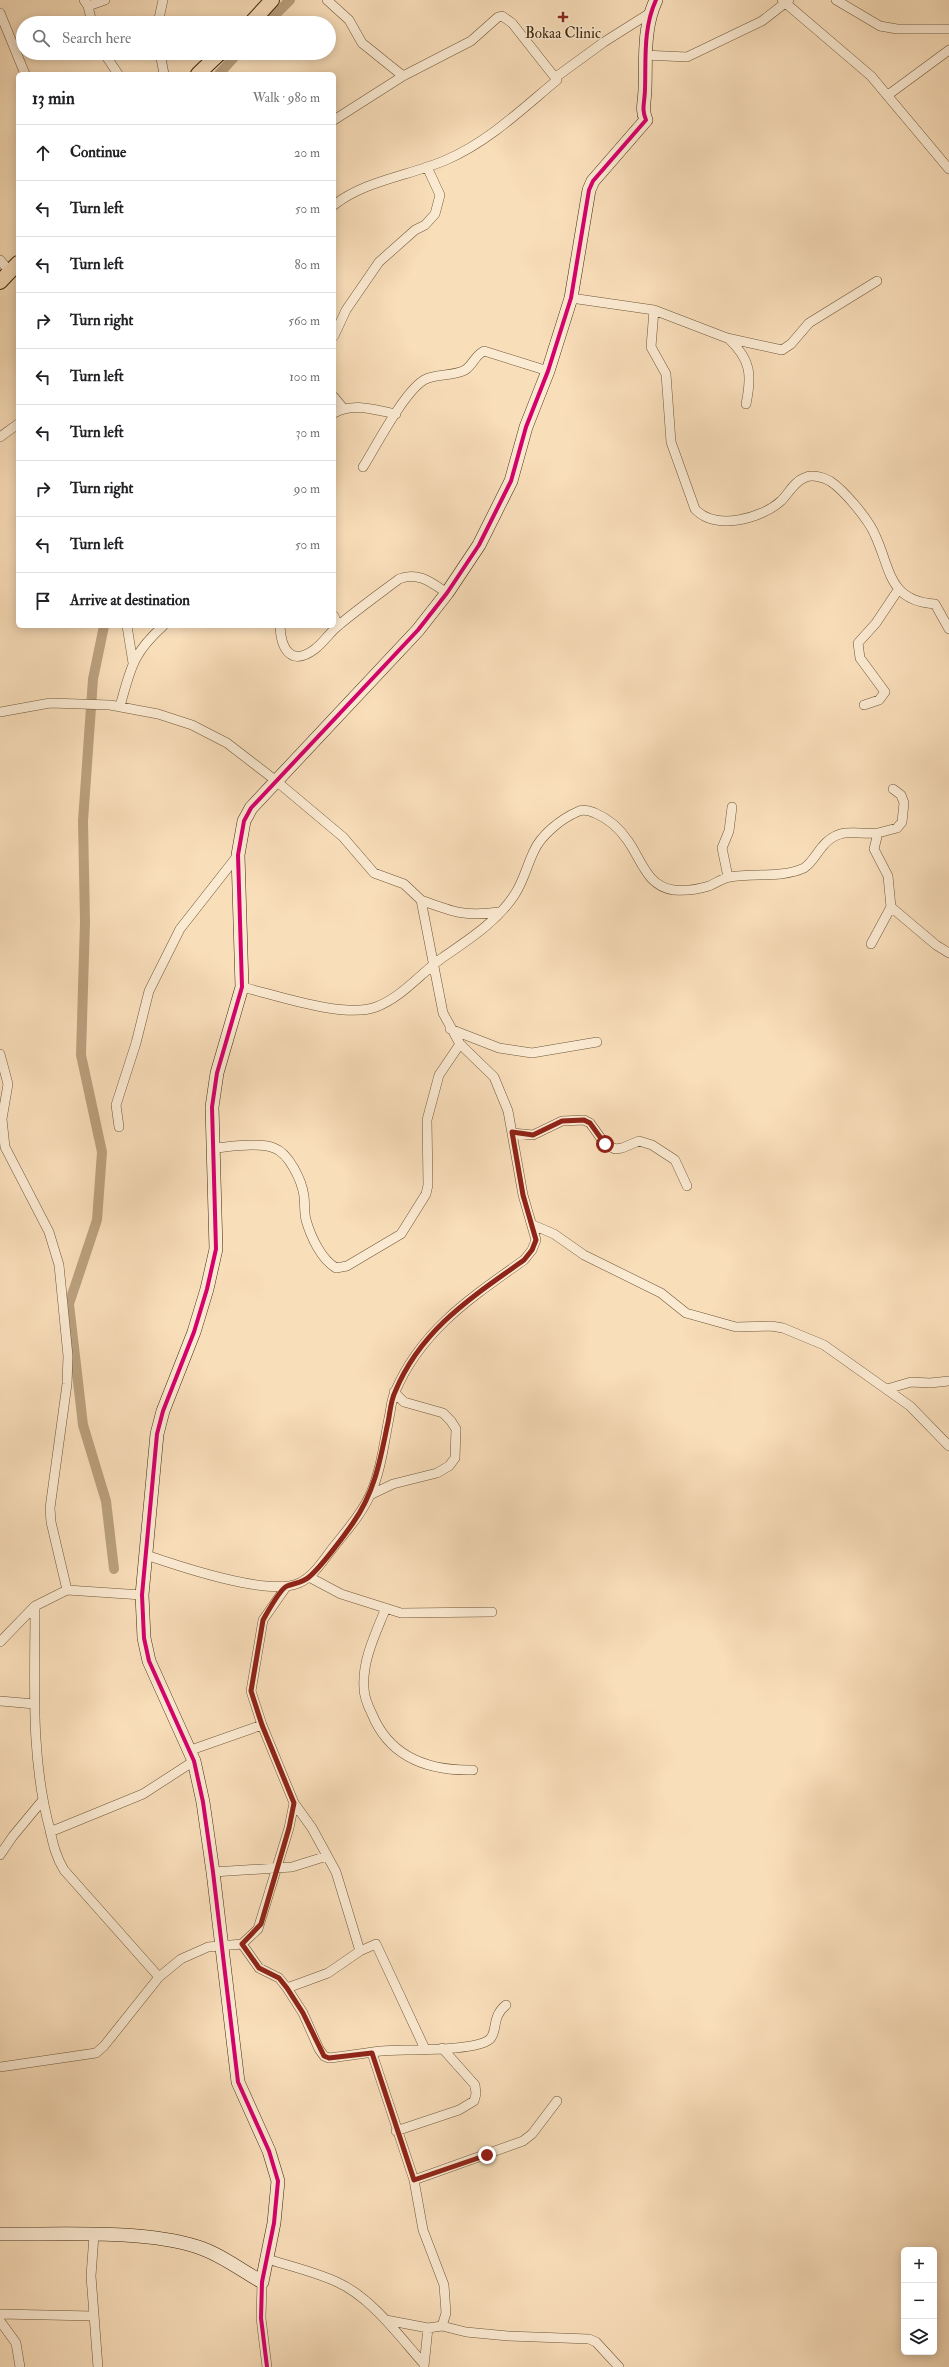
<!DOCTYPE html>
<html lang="en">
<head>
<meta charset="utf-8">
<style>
	body { margin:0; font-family:"IM FELL Double Pica",serif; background:#f2f2f2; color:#202124 }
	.controls { position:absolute; right:12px; bottom:12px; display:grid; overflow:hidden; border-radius:6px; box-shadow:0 2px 10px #0003 }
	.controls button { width:36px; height:36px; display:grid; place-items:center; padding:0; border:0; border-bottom:1px solid #e0e0e0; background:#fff; color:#202124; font:20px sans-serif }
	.stop { position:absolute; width:12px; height:12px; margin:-9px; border:3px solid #8f2418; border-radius:50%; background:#fff }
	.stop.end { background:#8f2418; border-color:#fff; box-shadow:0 1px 4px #0008 }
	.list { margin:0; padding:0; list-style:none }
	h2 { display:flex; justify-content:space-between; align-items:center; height:52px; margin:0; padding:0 16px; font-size:17px }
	h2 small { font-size:13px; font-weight:400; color:#757577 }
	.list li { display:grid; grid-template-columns:26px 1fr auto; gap:12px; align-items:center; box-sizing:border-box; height:56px; padding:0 16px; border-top:1px solid #e0e0e0 }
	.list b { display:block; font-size:15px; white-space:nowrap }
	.list em { font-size:13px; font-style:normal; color:#757577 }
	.icon { flex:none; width:22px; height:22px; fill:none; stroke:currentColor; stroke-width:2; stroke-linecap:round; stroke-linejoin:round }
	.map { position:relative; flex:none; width:949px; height:2367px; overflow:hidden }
	.search { position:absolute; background:#fff; box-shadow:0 2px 10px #0003; left:16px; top:16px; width:320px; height:44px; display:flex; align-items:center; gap:10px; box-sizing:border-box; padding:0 14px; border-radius:22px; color:#757577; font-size:15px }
	.panel { position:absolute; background:#fff; box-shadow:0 2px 10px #0003; left:16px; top:72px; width:320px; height:556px; border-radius:6px }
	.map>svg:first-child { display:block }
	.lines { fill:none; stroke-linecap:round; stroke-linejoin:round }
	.canal { stroke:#baa07e; stroke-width:10 }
	.street-casing { stroke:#6e5636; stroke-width:10 }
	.secondary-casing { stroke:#3f280a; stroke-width:14 }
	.primary-casing { stroke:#3f280a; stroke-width:16 }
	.street { stroke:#fbead2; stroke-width:9 }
	.secondary { stroke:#fbead2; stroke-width:13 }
	.primary { stroke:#f9deba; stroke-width:14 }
	.cycleway-casing { stroke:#fbead2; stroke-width:6 }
	.cycleway { stroke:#d6006c; stroke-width:4 }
	.route { stroke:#8f2418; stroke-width:5 }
	.poi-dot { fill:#8f2418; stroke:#fbead2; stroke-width:1.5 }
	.labels { text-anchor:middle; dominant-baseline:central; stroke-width:3; stroke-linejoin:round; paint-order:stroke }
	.poi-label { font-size:15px; fill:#3f280a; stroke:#fbead2 }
</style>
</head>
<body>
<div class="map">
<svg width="949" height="2367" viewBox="0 0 949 2367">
	<rect width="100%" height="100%" fill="#f9deba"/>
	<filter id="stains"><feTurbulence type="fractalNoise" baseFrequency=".005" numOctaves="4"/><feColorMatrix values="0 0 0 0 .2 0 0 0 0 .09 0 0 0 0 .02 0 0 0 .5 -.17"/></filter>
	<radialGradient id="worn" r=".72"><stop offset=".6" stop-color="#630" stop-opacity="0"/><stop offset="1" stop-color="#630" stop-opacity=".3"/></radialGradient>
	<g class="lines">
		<path class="canal" d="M267,23L290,0
			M219,74L238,53
			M104,626L93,679L83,821L85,922L81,1055L102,1152L97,1220L69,1304L83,1425L106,1501L114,1569"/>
		<defs>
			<path id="street" d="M84,0L88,6L92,23
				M327,0L349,20L362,43L403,76
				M782,0L871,76L949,169
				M836,0L880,26L897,29H949
				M88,6L105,0
				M0,13L25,74
				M158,23L163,0
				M104,53L118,74
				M160,53L164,74
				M644,55L687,57L762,21L789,0
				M888,95L949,50
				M334,120L403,76L471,41L498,17L502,16L512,23L557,80
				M334,205C366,180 409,176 446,160C488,142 522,109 557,80L556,77L604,42L650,13
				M0,260L10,272
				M571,298L654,310L727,338L782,350L791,344L809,323L877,281
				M654,310L651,347L666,374L671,442L695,509C715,531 761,519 781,501C789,493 794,482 804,478C812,474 823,477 830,481C844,490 869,520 875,535C891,569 888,601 935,604L949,629
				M334,336L346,310L379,262L415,230L425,225L435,214L440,195L427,167
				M729,339C751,360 752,375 746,404
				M334,397L343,408
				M334,413C354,402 375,410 396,414
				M0,437L18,424
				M363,467C376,446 404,392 424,380C436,373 452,377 465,370C473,365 475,355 484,351L548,371
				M334,616L338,626
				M127,626L133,663
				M280,626C281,649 291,667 315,649C324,642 330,632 339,625C358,609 379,594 399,579C418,571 432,583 447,593
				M864,705L879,700L885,692L860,658L858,643L876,623L898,590
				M120,706C131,668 132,654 163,626
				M0,712L50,703L110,705L158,714L192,725L227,743L275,780L343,837L374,873L404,884L421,900L443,1013L460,1044L494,1077L508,1111L523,1195L536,1240L532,1250L524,1260C472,1297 421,1330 395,1392C391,1400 391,1410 389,1418C384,1443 381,1471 370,1495C362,1513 348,1529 336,1544C325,1557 315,1576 299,1583C268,1597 178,1566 146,1555
				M878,833L897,828L902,822L904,803L901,795L893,789
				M728,877L722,848L729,831L732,807
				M421,900C453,912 465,917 499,912
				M891,907L936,945L949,953
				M242,987C276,995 344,1019 376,1007C402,997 420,974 442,958C468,940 498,921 515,894C524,880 527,865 534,851C541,835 561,819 577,812C582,809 590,811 595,813C609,819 620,829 628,841C641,859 647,887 674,890C684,891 699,889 709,886C716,883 723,878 730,877C753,873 783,878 804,868C812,863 816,854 822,847C839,826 854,835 878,833L874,849L888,876L891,907L871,944
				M450,1029L499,1048L532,1053L597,1042
				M0,1054L8,1084L2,1119L5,1147L49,1232L59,1265L68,1356L67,1384L50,1508L51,1522L67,1590
				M119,1127L116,1105L136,1043L149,991L180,929L238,855
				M512,1133L533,1135L562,1121L584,1120L590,1123L605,1144L615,1149L622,1148L639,1141L652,1145L675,1160L687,1186
				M213,1148C229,1147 259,1142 274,1148C289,1153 302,1181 304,1196C305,1204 304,1212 306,1220C311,1237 321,1259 336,1268L347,1266L401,1234L426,1194L428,1185L427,1120L439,1075L460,1044
				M533,1225L554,1234L584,1255L661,1293L686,1313L736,1327L771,1326L783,1328L824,1345L910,1406L949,1446
				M887,1389L911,1382L930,1383L949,1381
				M370,1495L393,1484L437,1473L449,1466L455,1458L456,1429L451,1421L443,1413L404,1402L394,1392
				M309,1577L341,1594L401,1613L492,1612
				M286,1587L263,1620L251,1691L262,1725L294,1803L312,1828L336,1872L360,1951
				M35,1606C35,1681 30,1757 50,1830C53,1844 56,1857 64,1870L159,1977
				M385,1610C375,1635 362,1661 364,1688C364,1697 368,1706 372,1714C390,1758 429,1771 473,1770
				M0,1642L35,1606L67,1590L142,1595
				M0,1701L35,1704
				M191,1750L262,1725
				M50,1832L143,1794L194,1761
				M0,1855L13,1836L42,1801
				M213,1872L292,1867L327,1856
				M242,1944L259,1968L279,1978L287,1988L303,2013L319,2049L324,2056L329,2058C347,2056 364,2053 381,2051C403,2049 476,2052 490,2039C498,2031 491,2017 506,2005
				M287,1988L328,1973L360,1951L376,1944L425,2049
				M372,2053L414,2180L423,2230L444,2285L446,2313L442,2326
				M0,2067L96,2053L104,2046L159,1977L181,1959L208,1947L242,1944L258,1929L289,1828L294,1803
				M396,2131L459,2110L474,2101L476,2094L475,2085L442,2048
				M414,2180L523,2141L532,2134L557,2101
				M94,2235L91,2276L98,2367
				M267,2259C290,2266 315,2272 337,2282C372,2298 399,2336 424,2364
				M262,2282L261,2318L267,2367
				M0,2314L93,2316
				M386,2320L428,2328L442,2326L466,2332L508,2336L589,2339L596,2342L619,2367
				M0,2321L16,2343L20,2367
				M424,2366L428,2328"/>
			<path id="secondary" d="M0,2234C58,2235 143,2229 198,2247C220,2254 241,2270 262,2282L274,2223L278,2181L269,2151L238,2082L213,1872L203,1802L194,1761L149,1661L144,1638L142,1595L157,1434L163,1411L194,1332L207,1289L216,1249L212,1107L217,1073L242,987L238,855L244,821L251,808L418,630L447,593L479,545L511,481L526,427L548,371L571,298L589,190L593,181L646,120C641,109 645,101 645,89C646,59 643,28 656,0"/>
			<path id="primary" d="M251,23L272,0
				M198,74L220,53
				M0,282L18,263"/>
		</defs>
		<use href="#street" class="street-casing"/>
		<use href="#secondary" class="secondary-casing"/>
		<use href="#primary" class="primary-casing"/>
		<use href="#street" class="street"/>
		<use href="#secondary" class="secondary"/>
		<use href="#primary" class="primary"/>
		<defs>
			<path id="cycleway" d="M267,2367L261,2318L262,2282L274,2223L278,2181L269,2151L238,2082L213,1872L203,1802L194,1761L149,1661L144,1638L142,1595L157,1434L163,1411L194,1332L207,1289L216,1249L212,1107L217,1073L242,987L238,855L244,821L251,808L418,630L447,593L479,545L511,481L526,427L548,371L571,298L589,190L593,181L646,120C641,109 645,101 645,89C646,59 643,28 656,0"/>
		</defs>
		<use href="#cycleway" class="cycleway-casing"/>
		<use href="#cycleway" class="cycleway"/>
	</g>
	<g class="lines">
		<path class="route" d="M487,2155L414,2180L372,2053L329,2058L324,2056L303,2013L287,1988L279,1978L259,1968L242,1944L261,1924L289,1828L294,1803L262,1725L251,1691L263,1620C267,1613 280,1589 287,1586C295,1583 302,1583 309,1577C321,1567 344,1536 353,1523C374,1493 380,1462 387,1427C390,1416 390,1402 395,1392C421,1329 472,1297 524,1260L532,1250L536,1240L523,1195L512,1132L533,1135L562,1121L584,1120L590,1123L605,1144"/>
	</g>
	<path class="poi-dot" d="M561 11h4v4h4v4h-4v4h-4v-4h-4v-4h4z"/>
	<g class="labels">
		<g class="poi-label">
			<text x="563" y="33">Bokaa Clinic</text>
		</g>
	</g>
	<rect width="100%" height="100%" filter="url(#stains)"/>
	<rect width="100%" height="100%" fill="url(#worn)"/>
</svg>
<div class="controls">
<button>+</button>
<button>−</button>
<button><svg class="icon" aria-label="layers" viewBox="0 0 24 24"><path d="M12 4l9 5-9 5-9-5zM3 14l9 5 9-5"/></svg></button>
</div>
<div class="stop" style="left:605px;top:1144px"></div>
<div class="stop end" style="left:487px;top:2155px"></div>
<div class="search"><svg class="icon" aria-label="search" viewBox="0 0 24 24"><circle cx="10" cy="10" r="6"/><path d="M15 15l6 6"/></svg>Search here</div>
<section class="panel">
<h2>13 min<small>Walk · 980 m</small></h2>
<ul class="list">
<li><svg class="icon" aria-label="ahead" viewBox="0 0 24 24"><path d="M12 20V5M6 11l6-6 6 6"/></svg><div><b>Continue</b></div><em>20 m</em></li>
<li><svg class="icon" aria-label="left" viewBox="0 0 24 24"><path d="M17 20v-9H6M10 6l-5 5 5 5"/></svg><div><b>Turn left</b></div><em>50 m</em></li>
<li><svg class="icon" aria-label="left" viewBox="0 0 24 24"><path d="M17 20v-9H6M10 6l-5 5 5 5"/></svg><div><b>Turn left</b></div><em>80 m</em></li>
<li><svg class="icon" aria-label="right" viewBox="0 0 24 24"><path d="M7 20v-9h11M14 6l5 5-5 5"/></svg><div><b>Turn right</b></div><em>560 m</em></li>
<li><svg class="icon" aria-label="left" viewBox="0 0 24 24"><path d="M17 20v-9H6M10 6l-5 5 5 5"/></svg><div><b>Turn left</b></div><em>100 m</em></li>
<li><svg class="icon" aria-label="left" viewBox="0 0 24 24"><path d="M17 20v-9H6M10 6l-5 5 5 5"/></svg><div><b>Turn left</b></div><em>30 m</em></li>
<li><svg class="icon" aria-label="right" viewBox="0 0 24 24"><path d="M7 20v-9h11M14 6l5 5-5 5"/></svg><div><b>Turn right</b></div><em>90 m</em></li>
<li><svg class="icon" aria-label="left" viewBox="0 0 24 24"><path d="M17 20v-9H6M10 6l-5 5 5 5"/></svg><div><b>Turn left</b></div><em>50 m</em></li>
<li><svg class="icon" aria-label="arrive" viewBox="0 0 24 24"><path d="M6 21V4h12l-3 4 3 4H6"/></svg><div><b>Arrive at destination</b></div></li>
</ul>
</section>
</div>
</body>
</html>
